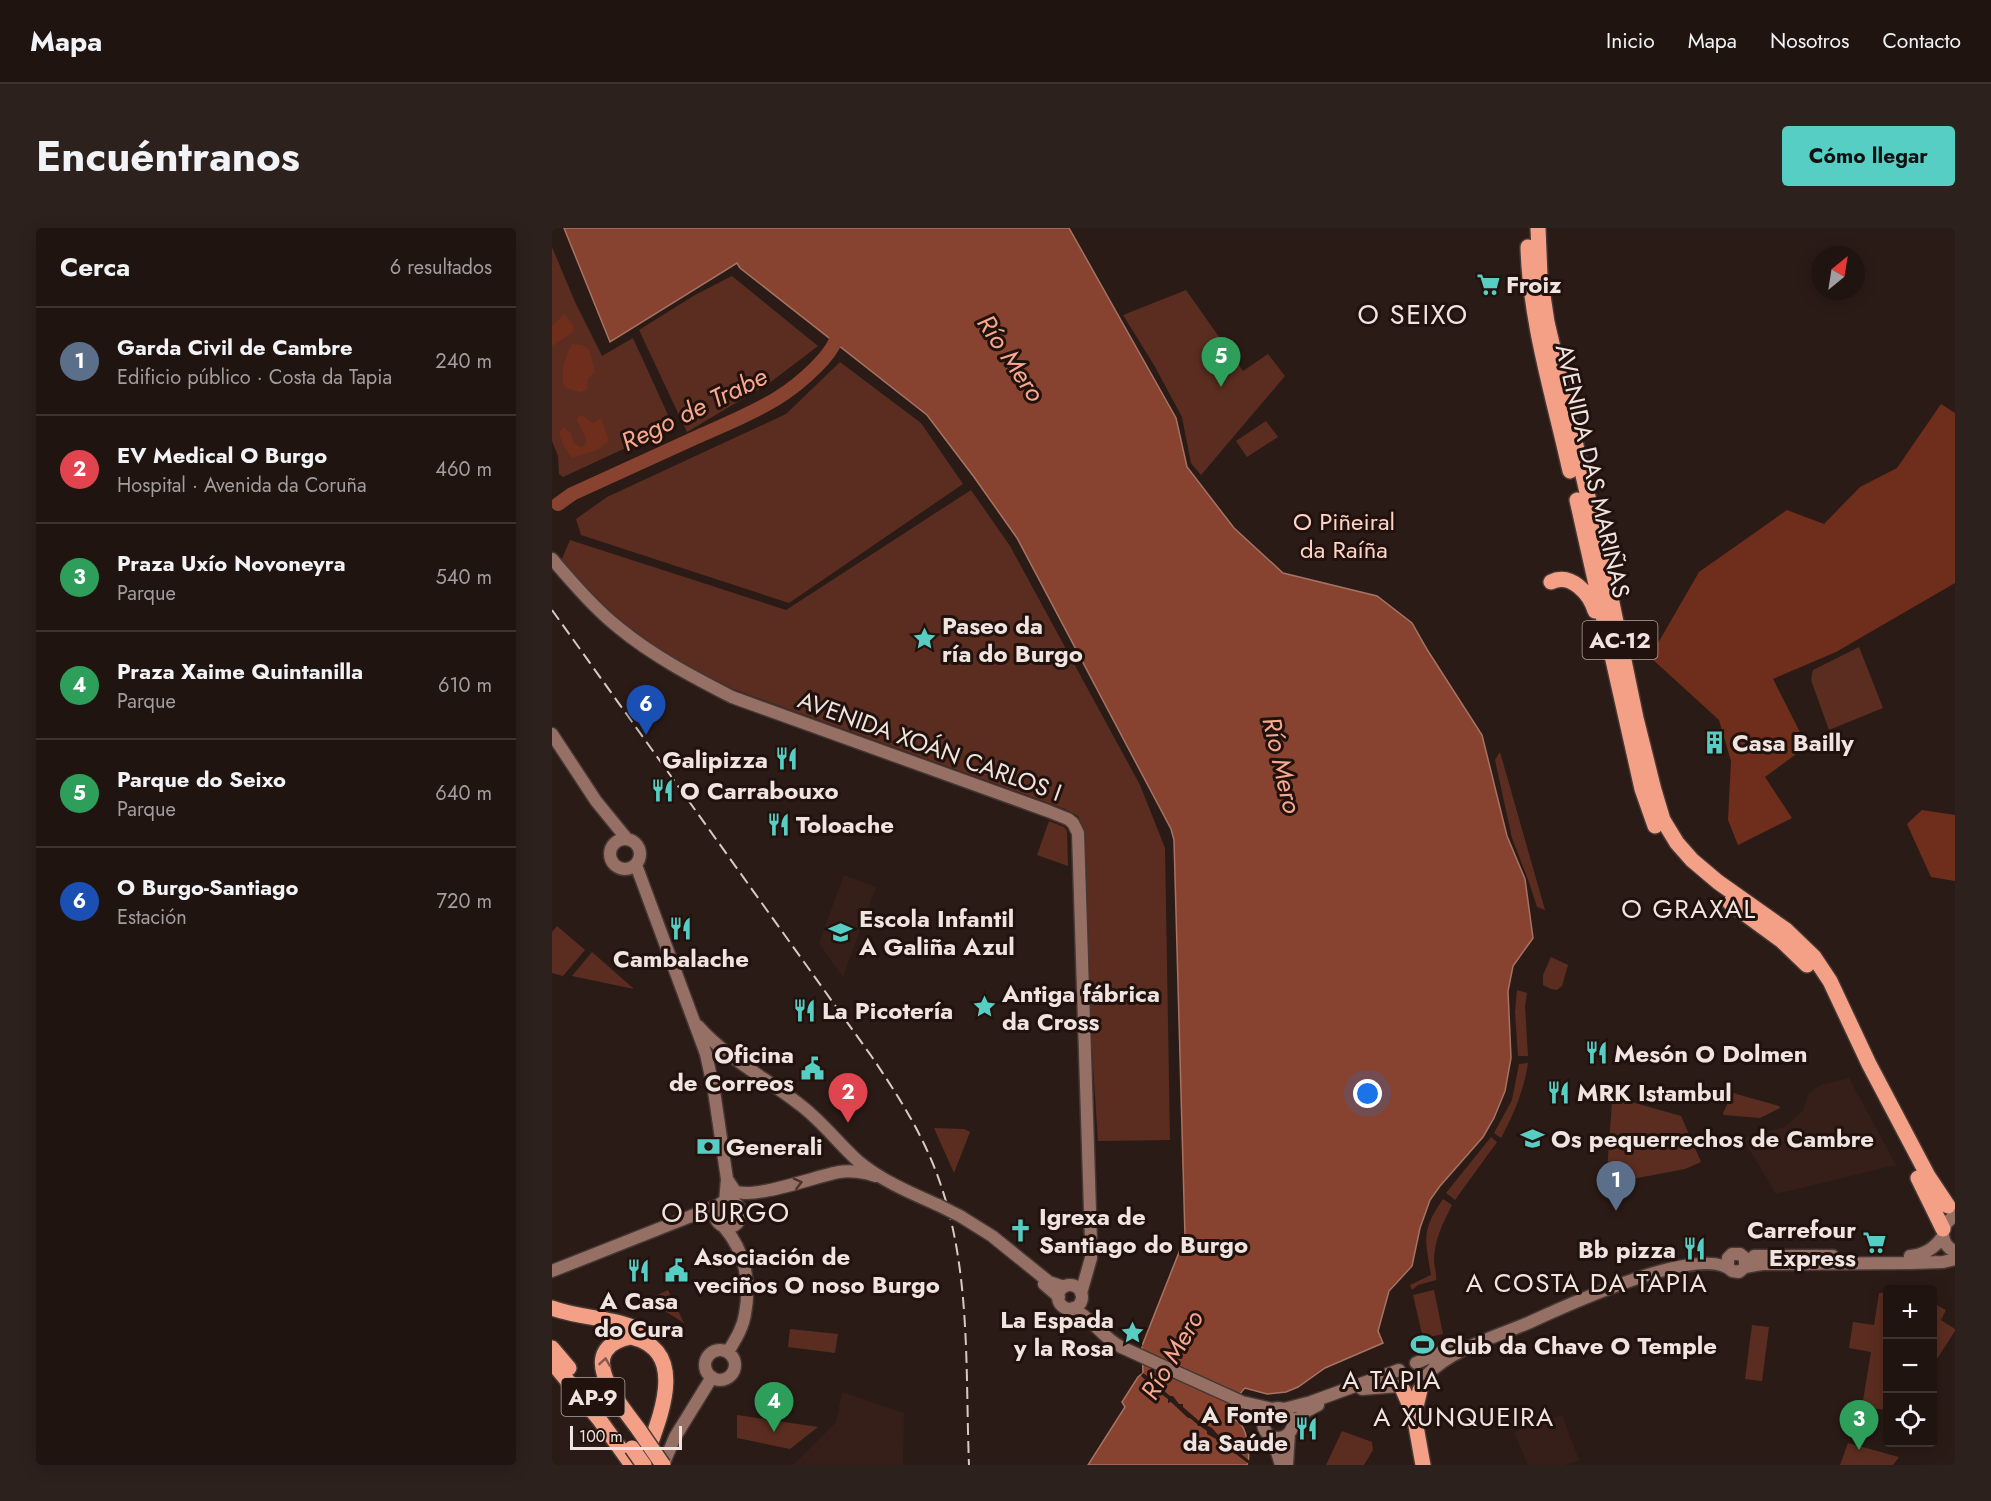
<!DOCTYPE html>
<html lang="es">
<head>
<meta charset="utf-8">
<style>
	body { margin:0; font-family:Jost,sans-serif; background:#2d211e; color:#f1f3f6 }
	.controls { position:absolute; right:18px; bottom:18px; display:grid; overflow:hidden; border-radius:6px; box-shadow:0 3px 15px #0003 }
	.controls button { width:54px; height:54px; display:grid; place-items:center; padding:0; border:0; border-bottom:2px solid #3d3330; background:#201410; color:#f1f3f6; font:30px sans-serif }
	.compass { position:absolute; left:1259px; top:18px; width:54px; height:54px; border-radius:50%; background:#201410; box-shadow:0 3px 15px #0003; rotate:30deg }
	.scale { position:absolute; left:18px; bottom:15px; width:112px; box-sizing:border-box; padding-left:6px; border:3px solid #f0e4e0; border-top:0; font-size:16px; line-height:21px; white-space:nowrap; color:#f0e4e0; -webkit-text-stroke:4px #21120d; paint-order:stroke }
	.you { position:absolute; left:816px; top:866px; width:21px; height:21px; margin:-15px; border:4px solid #fff; border-radius:50%; background:#1a73e8; box-shadow:0 0 0 9px #1a73e833 }
	.badge { display:grid; place-items:center; width:39px; height:39px; border-radius:50%; background:#56cec3; color:#fff; font-size:20px; font-weight:700 }
	.pin { position:absolute; translate:-50% -50px; filter:drop-shadow(0 2px 3px #0008) }
	.pin::after { content:''; position:absolute; top:32px; width:21px; height:18px; background:inherit; clip-path:polygon(0 0,100% 0,50% 100%) }
	.list { margin:0; padding:0; list-style:none }
	h2 { display:flex; justify-content:space-between; align-items:center; height:78px; margin:0; padding:0 24px; font-size:26px }
	h2 small { font-size:20px; font-weight:400; color:#a29e9f }
	.list li { display:grid; grid-template-columns:39px 1fr auto; gap:18px; align-items:center; box-sizing:border-box; height:108px; padding:0 24px; border-top:2px solid #3d3330 }
	.list b { display:block; font-size:22px; white-space:nowrap }
	.list p { margin:0; font-size:20px; white-space:nowrap; color:#a29e9f }
	.list em { font-size:20px; font-style:normal; color:#a29e9f }
	.icon { flex:none; width:33px; height:33px; fill:none; stroke:currentColor; stroke-width:2; stroke-linecap:round; stroke-linejoin:round }
	.map { position:relative; flex:none; width:1403px; height:1237px; overflow:hidden; border-radius:6px }
	header { display:flex; align-items:center; gap:36px; box-sizing:border-box; height:84px; padding:0 30px; background:#201410; border-bottom:2px solid #3d3330 }
	header strong { font-size:28px }
	nav { display:flex; gap:33px; margin-inline-start:auto; font-size:21px }
	.intro { display:flex; align-items:center; justify-content:space-between; box-sizing:border-box; height:144px; padding:0 36px }
	h1 { margin:0; font-size:42px }
	.button { padding:15px 27px; border-radius:6px; background:#56cec3; color:#111; font-size:21px; font-weight:700 }
	main { display:flex; gap:36px; padding:0 36px }
	aside { flex:1; background:#201410; border-radius:6px; box-shadow:0 3px 15px #0003 }
	.map>svg:first-child { display:block }
	.built { fill:#361f18 }
	.green { fill:#5b2d20 }
	.forest { fill:#6f2e1b }
	.water { fill:#87432f; stroke:#a67364; stroke-width:1.5 }
	.pier { fill:#2b1b16 }
	.lines { fill:none; stroke-linecap:round; stroke-linejoin:round }
	.river { stroke:#87432f; stroke-width:14 }
	.secondary-casing { stroke:#443734; stroke-width:15 }
	.highway-casing { stroke:#443734; stroke-width:18 }
	.secondary { stroke:#977065; stroke-width:12 }
	.highway { stroke:#f3a087; stroke-width:15 }
	.rail { stroke:#d6cac6; stroke-width:2; stroke-dasharray:12 6; stroke-linecap:butt }
	.secondary-bridge-casing { stroke:#443734; stroke-width:15; stroke-linecap:butt }
	.highway-bridge-casing { stroke:#443734; stroke-width:18; stroke-linecap:butt }
	.secondary-bridge { stroke:#977065; stroke-width:12 }
	.highway-bridge { stroke:#f3a087; stroke-width:15 }
	.oneway { stroke:#4a332c }
	.oneway2 { stroke:#8a594a }
	.labels { text-anchor:middle; dominant-baseline:central; stroke-width:6; stroke-linejoin:round; paint-order:stroke }
	.shield { fill:#21120d; stroke:#b2a5a1; stroke-width:1.5 }
	.shield-label { font-size:22px; font-weight:bold; fill:#f0e4e0 }
	.poi-label { font-size:24px; font-weight:bold; fill:#f0e4e0; stroke:#21120d; text-anchor:start }
	.street-label { font-size:24px; fill:#f0e4e0; stroke:#21120d }
	.park-label { font-size:24px; fill:#ffd4c7; stroke:#21120d }
	.water-label { font-size:26px; font-style:italic; fill:#f9a890; stroke:#21120d }
	.neighbourhood-label { font-size:26px; letter-spacing:1.5px; fill:#f0e4e0; stroke:#21120d }
	.quarter-label { font-size:27px; letter-spacing:1.5px; fill:#f0e4e0; stroke:#21120d }
</style>
</head>
<body>
<header>
<strong>Mapa</strong>
<nav><a>Inicio</a><a>Mapa</a><a>Nosotros</a><a>Contacto</a></nav>
</header>
<div class="intro"><h1>Encuéntranos</h1><a class="button">Cómo llegar</a></div>
<main>
<aside>
<h2>Cerca<small>6 resultados</small></h2>
<ul class="list">
<li><span class="badge" style="background:#5c6f8a">1</span><div><b>Garda Civil de Cambre</b><p>Edificio público · Costa da Tapia</p></div><em>240 m</em></li>
<li><span class="badge" style="background:#e0444e">2</span><div><b>EV Medical O Burgo</b><p>Hospital · Avenida da Coruña</p></div><em>460 m</em></li>
<li><span class="badge" style="background:#2e9e5b">3</span><div><b>Praza Uxío Novoneyra</b><p>Parque</p></div><em>540 m</em></li>
<li><span class="badge" style="background:#2e9e5b">4</span><div><b>Praza Xaime Quintanilla</b><p>Parque</p></div><em>610 m</em></li>
<li><span class="badge" style="background:#2e9e5b">5</span><div><b>Parque do Seixo</b><p>Parque</p></div><em>640 m</em></li>
<li><span class="badge" style="background:#1a4fb4">6</span><div><b>O Burgo-Santiago</b><p>Estación</p></div><em>720 m</em></li>
</ul>
</aside>
<div class="map">
<svg width="1403" height="1237" viewBox="0 0 1403 1237">
	<rect width="100%" height="100%" fill="#2b1b16"/>
	<path class="built" d="M292,647L324,659L291,749L267,715Z
		M1297,850L1344,937L1224,966L1192,912L1195,909L1233,899L1251,882L1256,866L1269,857Z
		M290,1164L352,1185L351,1237H241L284,1194Z
		M1010,1187L1027,1232L1013,1237H976L962,1204Z"/>
	<path class="green" d="M0,19L23,74L50,128L81,110L121,198L11,249L7,246L6,228L0,213Z
		M180,48L266,118L216,156L135,204L87,102L143,67Z
		M634,62L691,143L716,126L733,148L649,247L639,235L630,189L602,137L571,87Z
		M288,134L369,195L411,256L237,375L29,307L24,291L55,269L234,186Z
		M714,193L726,209L695,229L684,213Z
		M419,262L458,318L588,557L613,620L618,912L546,913L540,822L533,604L526,588L513,581L181,461C151,446 121,431 93,412C61,390 35,361 9,333L18,312L234,382Z
		M1307,419L1331,480L1277,502L1259,452L1261,442Z
		M948,524L993,682L985,679L978,657L960,610L943,532Z
		M497,593L512,599L515,603L516,638L485,627Z
		M5,698L33,722L11,748L0,745V704Z
		M40,724L82,761L20,748Z
		M999,729L1016,737L1010,758L1005,762L999,761L991,757V747Z
		M965,762L975,765L973,779L976,828H966L963,784Z
		M976,835C972,862 962,886 949,910L942,905L960,872L967,836Z
		M1181,865L1227,878L1228,880L1208,890L1172,887L1171,885Z
		M1076,873L1129,888L1149,934L1133,941L1054,956L1060,874Z
		M382,900L412,901L418,904L402,945Z
		M939,909L945,914L903,972L894,965Z
		M891,971L900,977C891,995 882,1012 882,1033C882,1039 885,1045 884,1052L866,1057L860,1062L858,1057L879,1047C873,1010 869,1003 891,971Z
		M116,1062L132,1095L95,1072Z
		M882,1062L891,1106L871,1110L861,1067Z
		M1327,1065H1335V1182L1310,1179L1319,1124L1297,1120L1301,1094L1322,1097Z
		M1381,1075L1394,1082L1389,1092L1403,1101V1103L1381,1137Z
		M1200,1097L1217,1099L1210,1153L1193,1151Z
		M238,1101L286,1106L283,1125L236,1119Z
		M185,1187L266,1199L238,1221L185,1210Z
		M790,1203L820,1214L821,1222L812,1237H774Z
		M1296,1215L1347,1229L1341,1237H1288Z"/>
	<path class="forest" d="M12,86L21,97V104L0,118V98Z
		M20,116L30,117L37,121L43,144L36,151L35,161L29,164L13,160C7,146 13,129 20,116Z
		M1389,176L1403,185V355L1284,424L1221,451L1255,518L1213,549L1240,590L1186,617L1176,592L1179,533L1167,492L1098,429L1147,344L1235,282L1272,296L1308,259L1345,240Z
		M27,188H31L41,195L49,190L57,213L45,222L20,230L13,220L7,206L11,199L19,205L21,214L28,219L33,218L35,213L25,192Z
		M1370,582L1403,587V653L1379,649L1355,596Z"/>
	<path class="water" d="M12,0H517L624,190L635,239L682,300L731,345L825,368L860,395L876,423L930,507L955,608L973,651L981,710L961,738L956,763L959,830L953,863L942,890L931,909L888,958L878,972L868,1000L860,1038L837,1063L826,1103L831,1115L773,1140L746,1159L734,1164L715,1166L693,1160C685,1167 683,1180 683,1192C684,1192 690,1197 690,1198C695,1205 699,1230 695,1237H536L573,1179L570,1174L586,1149L591,1145L590,1118L633,1009L622,612L619,601L465,310L422,249L375,187L188,40L185,35L58,114Z"/>
	<path class="pier" d="M591,1145L600,1151L608,1159H610V1161L618,1168H621L627,1176H631V1179L647,1193L660,1200L667,1208H670V1211L699,1234L697,1236L668,1214H665L664,1211L655,1206V1203L648,1198H646L645,1196L638,1190H636L619,1174L616,1175V1171L608,1165H605V1162L599,1157H596V1154L589,1148Z"/>
	<g class="lines">
		<path class="river" d="M6,276L20,266C62,247 104,228 145,209C172,197 199,186 224,171C242,160 293,121 285,97"/>
		<defs>
			<path id="secondary" d="M0,331C21,355 42,380 67,400C101,428 141,449 180,469L496,583L516,591L521,595L526,605L539,1014V1030L529,1065
				M0,506L44,573L75,611
				M58 626a15 15 0 1 1 30 0a15 15 0 1 1-30 0Z
				M84,637L154,826L162,863L175,951L173,974
				M146,798C174,830 214,850 247,876C269,892 286,915 306,933C330,953 359,965 386,977
				M175,951L183,963C201,972 265,948 287,944C298,942 313,944 324,948
				M163 986a13 13 0 1 1 26 0a13 13 0 1 1-26 0Z
				M408,988L440,1008L497,1054L512,1059
				M1403,988C1387,997 1387,1015 1403,1024
				M172,999C193,1023 199,1055 193,1086C191,1100 183,1112 176,1124
				M1202,1028H1281
				M1358,1028C1373,1027 1383,1020 1391,1008
				M1193,1039L1210,1036L1359,1035L1391,1034L1403,1031
				M0,1043L167,977
				M492,1056L507,1069
				M506 1069a12 12 0 1 1 24 0a12 12 0 1 1-24 0Z
				M521,1080C540,1091 550,1109 569,1119L690,1174L720,1181
				M153 1137a15 15 0 1 1 30 0a15 15 0 1 1-30 0Z
				M864,1135L904,1118
				M875,1147C900,1121 943,1109 976,1095C1011,1079 1150,1014 1180,1043L1187,1044L1193,1039V1030L1188,1026H1180L1176,1030V1038
				M810,1161L847,1158
				M711 1195a15 15 0 1 1 30 0a15 15 0 1 1-30 0Z
				M732,1181L759,1174L847,1142
				M741,1197L753,1184L766,1177
				M716,1206L724,1221L729,1237
				M111,1237L123,1209L160,1149
				M735,1237L737,1205"/>
			<path id="highway" d="M986,0L988,48L995,94L1053,341L1084,490L1102,562L1111,592L1125,615L1140,632L1166,654L1234,702L1262,729L1278,753L1317,836L1376,948L1396,978
				M976,19C978,95 1002,170 1018,243
				M1025,272L1090,561L1103,598
				M999,354C1019,344 1038,366 1043,383
				M1178,675L1230,713L1255,737
				M1366,950L1391,1001
				M0,1080C32,1092 67,1088 96,1107
				M0,1120L17,1140
				M0,1134L47,1191L80,1237
				M851,1162L862,1187L871,1237
				M862,1187L868,1162
				M87,1202C69,1177 19,1121 79,1109C138,1123 107,1191 94,1228"/>
		</defs>
		<use href="#secondary" class="secondary-casing"/>
		<use href="#highway" class="highway-casing"/>
		<use href="#secondary" class="secondary"/>
		<use href="#highway" class="highway"/>
		<path class="rail" d="M0,382L320,829C343,863 365,897 381,936C420,1031 413,1136 417,1237"/>
		<defs>
			<path id="secondary-bridge" d="M386,977L408,988"/>
			<path id="highway-bridge" d="M87,1202L111,1237
				M80,1220L92,1237"/>
		</defs>
		<use href="#secondary-bridge" class="secondary-bridge-casing"/>
		<use href="#highway-bridge" class="highway-bridge-casing"/>
		<use href="#secondary-bridge" class="secondary-bridge"/>
		<use href="#highway-bridge" class="highway-bridge"/>
	</g>
	<defs><path id="oneway-chevron" d="M-2-3.5L2.5 0L-2 3.5" fill="none" stroke-width="1.6" stroke-linecap="round" stroke-linejoin="round" transform="scale(1.5)"/></defs>
	<use class="oneway" href="#oneway-chevron" transform="translate(246 955) rotate(-14)"/>
	<use class="oneway2" href="#oneway-chevron" transform="translate(53 1134) rotate(-81)"/>
	<defs>
		<symbol id="supermarket-bare" viewBox="-9 -9 18 18"><path d="M-6-5.5h2.5l.6 2H6L4.5 2H-2.5L-4.4-4H-6ZM-1.5 3.2a1.3 1.3 0 1 0 .1 0ZM3 3.2a1.3 1.3 0 1 0 .1 0Z" fill="#56cec3" stroke="#21120d" stroke-width="2.5" paint-order="stroke"/></symbol>
		<symbol id="sight-bare" viewBox="-9 -9 18 18"><path d="M0-6L1.8-2.2L6-1.7L2.9 1.2L3.7 5.4L0 3.3L-3.7 5.4L-2.9 1.2L-6-1.7L-1.8-2.2Z" fill="#56cec3" stroke="#21120d" stroke-width="2.5" paint-order="stroke"/></symbol>
		<symbol id="building-bare" viewBox="-9 -9 18 18"><path d="M-4-6H4V6H1V3H-1V6H-4ZM-2.5-4.3h1.7v1.8h-1.7ZM.8-4.3h1.7v1.8H.8ZM-2.5-1h1.7V.8h-1.7ZM.8-1h1.7V.8H.8Z" fill="#56cec3" stroke="#21120d" stroke-width="2.5" paint-order="stroke"/></symbol>
		<symbol id="restaurant-bare" viewBox="-9 -9 18 18"><path d="M-5-6h1v4h1v-4h1v4h1v-4h1v5L-1.5 .5V6h-2V.5L-5-1ZM5-6V6H3V1.5H1.5Q1.5-4 5-6Z" fill="#56cec3" stroke="#21120d" stroke-width="2.5" paint-order="stroke"/></symbol>
		<symbol id="school-bare" viewBox="-9 -9 18 18"><path d="M0-5L7-2L0 1L-7-2ZM-4 1L0 2.5L4 1V4Q0 6-4 4Z" fill="#56cec3" stroke="#21120d" stroke-width="2.5" paint-order="stroke"/></symbol>
		<symbol id="civic-bare" viewBox="-9 -9 18 18"><path d="M-.6-6.5H3V-4.5H.6V-3L4-1V1h2V6H-6V1h2V-1L-.6-3ZM-1.2 2.5V6h2.4V2.5Z" fill="#56cec3" stroke="#21120d" stroke-width="2.5" paint-order="stroke"/></symbol>
		<symbol id="bank-bare" viewBox="-9 -9 18 18"><path d="M-6-4H6V4H-6ZM0-2.3a2.3 2.3 0 1 0 0 4.6a2.3 2.3 0 1 0 0-4.6Z" fill="#56cec3" stroke="#21120d" stroke-width="2.5" paint-order="stroke"/></symbol>
		<symbol id="church-bare" viewBox="-9 -9 18 18"><path d="M-1.2-6h2.4v3.5h3.3v2.4h-3.3V6h-2.4V-.1h-3.3v-2.4h3.3Z" fill="#56cec3" stroke="#21120d" stroke-width="2.5" paint-order="stroke"/></symbol>
		<symbol id="stadium-bare" viewBox="-9 -9 18 18"><path d="M0-5a6.5 5 0 1 0 0 10a6.5 5 0 1 0 0-10ZM-3.5-1.8h7v3.6h-7Z" fill="#56cec3" stroke="#21120d" stroke-width="2.5" paint-order="stroke"/></symbol>
	</defs>
	<g fill-rule="evenodd">
		<use href="#supermarket-bare" x="920" y="40" width="33" height="33"/>
		<use href="#sight-bare" x="356" y="394" width="33" height="33"/>
		<use href="#building-bare" x="1146" y="498" width="33" height="33"/>
		<use href="#restaurant-bare" x="218" y="514" width="33" height="33"/>
		<use href="#restaurant-bare" x="94" y="546" width="33" height="33"/>
		<use href="#restaurant-bare" x="210" y="580" width="33" height="33"/>
		<use href="#restaurant-bare" x="112" y="684" width="33" height="33"/>
		<use href="#school-bare" x="272" y="688" width="33" height="33"/>
		<use href="#sight-bare" x="416" y="762" width="33" height="33"/>
		<use href="#restaurant-bare" x="236" y="766" width="33" height="33"/>
		<use href="#restaurant-bare" x="1028" y="808" width="33" height="33"/>
		<use href="#civic-bare" x="244" y="824" width="33" height="33"/>
		<use href="#restaurant-bare" x="990" y="848" width="33" height="33"/>
		<use href="#school-bare" x="964" y="894" width="33" height="33"/>
		<use href="#bank-bare" x="140" y="902" width="33" height="33"/>
		<use href="#church-bare" x="452" y="986" width="33" height="33"/>
		<use href="#supermarket-bare" x="1306" y="998" width="33" height="33"/>
		<use href="#restaurant-bare" x="1126" y="1004" width="33" height="33"/>
		<use href="#restaurant-bare" x="70" y="1026" width="33" height="33"/>
		<use href="#civic-bare" x="108" y="1026" width="33" height="33"/>
		<use href="#sight-bare" x="564" y="1088" width="33" height="33"/>
		<use href="#stadium-bare" x="854" y="1100" width="33" height="33"/>
		<use href="#restaurant-bare" x="738" y="1184" width="33" height="33"/>
	</g>
	<g class="labels">
		<g class="shield">
			<rect x="1030.5" y="393" width="75" height="38" rx="4.5"/>
			<rect x="9.5" y="1150" width="63" height="38" rx="4.5"/>
		</g>
		<g class="shield-label">
			<text x="1068" y="412">AC-12</text>
			<text x="41" y="1169">AP-9</text>
		</g>
		<g class="poi-label">
			<text x="954" y="56">Froiz</text>
			<text x="390" y="397">Paseo da<tspan x="390" dy="28">ría do Burgo</tspan></text>
			<text x="1180" y="514">Casa Bailly</text>
			<text x="216" y="531" text-anchor="end">Galipizza</text>
			<text x="128" y="562">O Carrabouxo</text>
			<text x="244" y="596">Toloache</text>
			<text x="307" y="690">Escola Infantil<tspan x="307" dy="28">A Galiña Azul</tspan></text>
			<text x="129" y="730" text-anchor="middle">Cambalache</text>
			<text x="450" y="765">Antiga fábrica<tspan x="450" dy="28">da Cross</tspan></text>
			<text x="270" y="782">La Picotería</text>
			<text x="1062" y="825">Mesón O Dolmen</text>
			<text x="242" y="826" text-anchor="end">Oficina<tspan x="242" dy="28">de Correos</tspan></text>
			<text x="1025" y="864">MRK Istambul</text>
			<text x="999" y="910">Os pequerrechos de Cambre</text>
			<text x="174" y="918">Generali</text>
			<text x="487" y="988">Igrexa de<tspan x="487" dy="28">Santiago do Burgo</tspan></text>
			<text x="1304" y="1001" text-anchor="end">Carrefour<tspan x="1304" dy="28">Express</tspan></text>
			<text x="1124" y="1021" text-anchor="end">Bb pizza</text>
			<text x="142" y="1028">Asociación de<tspan x="142" dy="28">veciños O noso Burgo</tspan></text>
			<text x="87" y="1072" text-anchor="middle">A Casa<tspan x="87" dy="28">do Cura</tspan></text>
			<text x="562" y="1091" text-anchor="end">La Espada<tspan x="562" dy="28">y la Rosa</tspan></text>
			<text x="888" y="1117">Club da Chave O Temple</text>
			<text x="736" y="1186" text-anchor="end">A Fonte<tspan x="736" dy="28">da Saúde</tspan></text>
		</g>
		<g class="street-label">
			<text transform="translate(1041 243) rotate(77)">AVENIDA DAS MARIÑAS</text>
			<text transform="translate(378 518) rotate(20)">AVENIDA XOÁN CARLOS I</text>
		</g>
		<g class="park-label">
			<text x="792" y="293">O Piñeiral<tspan x="792" dy="28">da Raíña</tspan></text>
		</g>
		<g class="water-label">
			<text transform="translate(459 130) rotate(56)">Río Mero</text>
			<text transform="translate(142 181) rotate(-26)">Rego de Trabe</text>
			<text transform="translate(730 537) rotate(77)">Río Mero</text>
			<text transform="translate(620 1127) rotate(-60)">Río Mero</text>
		</g>
		<g class="neighbourhood-label">
			<text x="1137" y="681">O GRAXAL</text>
			<text x="1035" y="1055">A COSTA DA TAPIA</text>
			<text x="840" y="1152">A TAPIA</text>
			<text x="912" y="1189">A XUNQUEIRA</text>
		</g>
		<g class="quarter-label">
			<text x="861" y="86">O SEIXO</text>
			<text x="174" y="984">O BURGO</text>
		</g>
	</g>
</svg>
<div class="controls">
<button>+</button>
<button>−</button>
<button><svg class="icon" aria-label="locate" viewBox="0 0 24 24"><circle cx="12" cy="12" r="6"/><path d="M12 2v4M12 18v4M2 12h4M18 12h4"/></svg></button>
</div>
<svg class="compass" viewBox="-18 -18 36 36"><path d="M0-13l5 13h-10z" fill="#e53935"/><path d="M0 13l5-13h-10z" fill="#a29e9f"/></svg>
<div class="scale">100 m</div>
<div class="you"></div>
<div class="pin badge" style="left:1064px;top:983px;background:#5c6f8a">1</div>
<div class="pin badge" style="left:296px;top:895px;background:#e0444e">2</div>
<div class="pin badge" style="left:1307px;top:1222px;background:#2e9e5b">3</div>
<div class="pin badge" style="left:222px;top:1204px;background:#2e9e5b">4</div>
<div class="pin badge" style="left:669px;top:159px;background:#2e9e5b">5</div>
<div class="pin badge" style="left:94px;top:507px;background:#1a4fb4">6</div>
</div>
</main>
</body>
</html>
